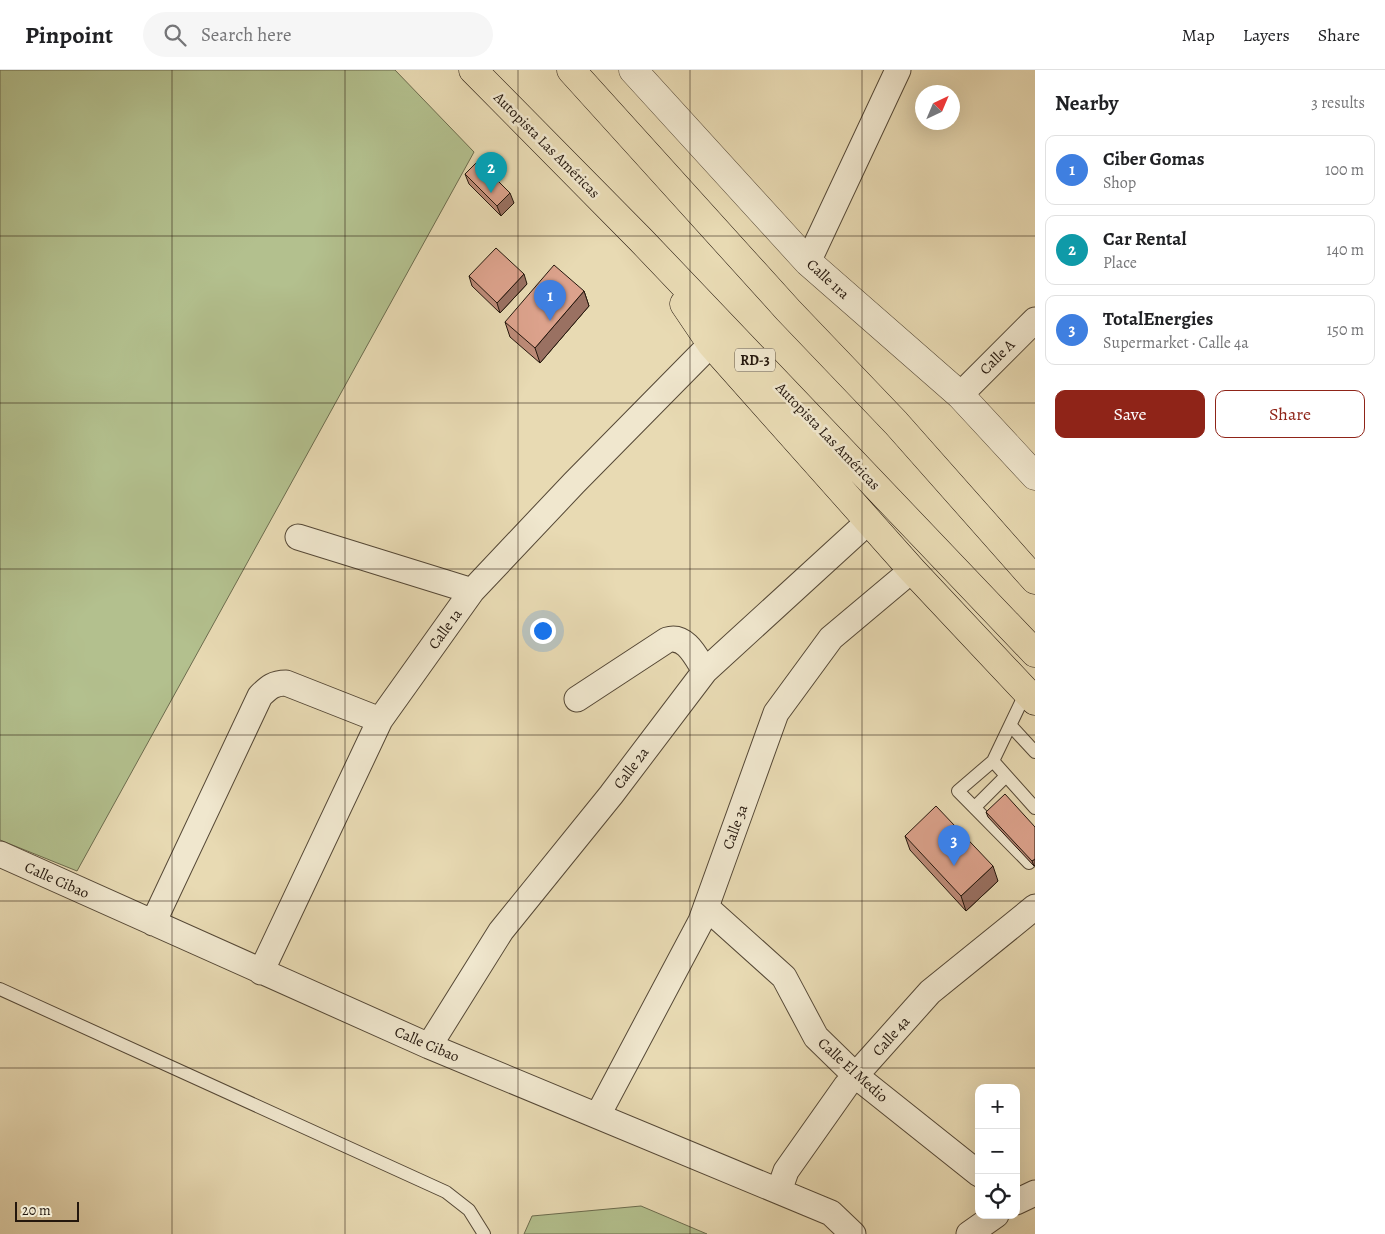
<!DOCTYPE html>
<html lang="en">
<head>
<meta charset="utf-8">
<style>
	body { margin:0; font-family:Alegreya,serif; background:#f6f6f6; color:#202124 }
	.controls { position:absolute; right:15px; bottom:15px; display:grid; overflow:hidden; border-radius:10px; box-shadow:0 5px 20px #0002 }
	.controls button { width:45px; height:45px; display:grid; place-items:center; padding:0; border:0; border-bottom:1px solid #e0e0e0; background:#fff; color:#202124; font:25px sans-serif }
	.compass { position:absolute; left:915px; top:15px; width:45px; height:45px; border-radius:50%; background:#fff; box-shadow:0 5px 20px #0002; rotate:44deg }
	.scale { position:absolute; left:15px; bottom:12px; width:64px; box-sizing:border-box; padding-left:5px; border:2px solid #24170d; border-top:0; font-size:14px; line-height:18px; white-space:nowrap; color:#24170d; -webkit-text-stroke:4px #f0e7ce; paint-order:stroke }
	.you { position:absolute; left:542px; top:560px; width:18px; height:18px; margin:-12px; border:4px solid #fff; border-radius:50%; background:#1a73e8; box-shadow:0 0 0 8px #1a73e833 }
	.badge { display:grid; place-items:center; width:32px; height:32px; border-radius:50%; background:#8f2418; color:#fff; font-size:16px; font-weight:700 }
	.pin { position:absolute; translate:-50% -41px; filter:drop-shadow(0 1px 2px #0008) }
	.pin::after { content:''; position:absolute; top:26px; width:18px; height:15px; background:inherit; clip-path:polygon(0 0,100% 0,50% 100%) }
	.list { margin:0; padding:0; list-style:none }
	h2 { display:flex; justify-content:space-between; align-items:center; height:65px; margin:0; padding:0 20px; font-size:21px }
	h2 small { font-size:16px; font-weight:400; color:#757577 }
	.list li { display:grid; grid-template-columns:32px 1fr auto; gap:15px; align-items:center; box-sizing:border-box; height:70px; margin:0 10px 10px; padding:0 10px; border:1px solid #e0e0e0; border-radius:10px }
	.list b { display:block; font-size:19px; white-space:nowrap }
	.list p { margin:0; font-size:16px; white-space:nowrap; color:#757577 }
	.list em { font-size:16px; font-style:normal; color:#757577 }
	.actions { display:flex; gap:10px; padding:15px 20px }
	.actions a { flex:1; padding:11px 0; border:1px solid #8f2418; border-radius:10px; text-align:center; font-size:18px; color:#8f2418 }
	.actions .main { background:#8f2418; color:#fff }
	.icon { flex:none; width:28px; height:28px; fill:none; stroke:currentColor; stroke-width:2; stroke-linecap:round; stroke-linejoin:round }
	.map { position:relative; flex:none; width:1035px; height:1164px; overflow:hidden }
	header { display:flex; align-items:center; gap:30px; box-sizing:border-box; height:70px; padding:0 25px; background:#fff; border-bottom:1px solid #e0e0e0 }
	header strong { font-size:24px }
	nav { display:flex; gap:28px; margin-inline-start:auto; font-size:18px }
	.search { width:350px; height:45px; background:#f6f6f6; display:flex; align-items:center; gap:12px; box-sizing:border-box; padding:0 18px; border-radius:28px; color:#757577; font-size:19px }
	main { display:flex }
	aside { flex:1; background:#fff }
	.map>svg:first-child { display:block }
	.green { fill:#b3c08e; stroke:#6c6c4e }
	.lines { fill:none; stroke-linecap:round; stroke-linejoin:round }
	.service-casing { stroke:#554836; stroke-width:14 }
	.minor-casing { stroke:#554836; stroke-width:27 }
	.tertiary-casing { stroke:#554836; stroke-width:29 }
	.motorway-casing { stroke:#24170d; stroke-width:29 }
	.service { stroke:#f0e7ce; stroke-width:12 }
	.minor { stroke:#f0e7ce; stroke-width:25 }
	.tertiary { stroke:#f0e7ce; stroke-width:28 }
	.motorway { stroke:#e8dab3; stroke-width:28 }
	.wall { fill:#bd8b78; stroke:#24170d }
	.shaded-wall { fill:#9a7162; stroke:#24170d }
	.building { fill:#dca28c; stroke:#24170d }
	.grid { fill:none; stroke:#24170d; stroke-width:1; stroke-opacity:0.55 }
	.labels { text-anchor:middle; dominant-baseline:central; stroke-width:5; stroke-linejoin:round; paint-order:stroke }
	.shield { fill:#f0e7ce; stroke:#615547; stroke-width:1 }
	.shield-label { font-size:14px; font-weight:bold; fill:#24170d }
	.street-label { font-size:15px; fill:#24170d; stroke:#f0e7ce }
</style>
</head>
<body>
<header>
<strong>Pinpoint</strong>
<div class="search"><svg class="icon" aria-label="search" viewBox="0 0 24 24"><circle cx="10" cy="10" r="6"/><path d="M15 15l6 6"/></svg>Search here</div>
<nav><a>Map</a><a>Layers</a><a>Share</a></nav>
</header>
<main>
<div class="map">
<svg width="1035" height="1164" viewBox="0 0 1035 1164">
	<rect width="100%" height="100%" fill="#e8dab3"/>
	<filter id="stains"><feTurbulence type="fractalNoise" baseFrequency=".004" numOctaves="4"/><feColorMatrix values="0 0 0 0 .2 0 0 0 0 .09 0 0 0 0 .02 0 0 0 .5 -.17"/></filter>
	<radialGradient id="worn" r=".72"><stop offset=".6" stop-color="#630" stop-opacity="0"/><stop offset="1" stop-color="#630" stop-opacity=".3"/></radialGradient>
	<path class="green" d="M0,0H395L474,82L77,801L0,770Z
		M641,1136L707,1164H524L532,1146Z"/>
	<g class="lines">
		<defs>
			<path id="service" d="M1026,622L993,691L1035,738
				M1011,656L1035,682
				M993,691L958,721L1029,793
				M975,737L1006,706
				M0,919L446,1122L469,1140L484,1164"/>
			<path id="minor" d="M808,192L898,0
				M960,325L1035,250
				M298,467L472,521
				M577,629L667,570C686,564 696,587 705,601
				M0,784L429,976L831,1143L853,1164
				M706,837L784,907L816,967L856,1006L979,1104
				M153,853L260,626C269,617 274,613 286,613L380,650
				M261,902L380,650L472,521L574,413L711,274
				M429,976L501,861L611,725L705,601L869,451
				M598,1045L701,851L776,643L831,568L912,500
				M779,1121L786,1101L846,1016L930,922L1035,837
				M1016,1132L1035,1123
				M969,1164L996,1145"/>
			<path id="tertiary" d="M633,0L808,192L960,325L1035,406"/>
			<path id="motorway" d="M473,0L641,170L1035,583
				M571,0L788,240L896,353L1035,510
				M684,234L711,274L912,500L1035,631"/>
		</defs>
		<use href="#service" class="service-casing"/>
		<use href="#minor" class="minor-casing"/>
		<use href="#tertiary" class="tertiary-casing"/>
		<use href="#motorway" class="motorway-casing"/>
		<use href="#service" class="service"/>
		<use href="#minor" class="minor"/>
		<use href="#tertiary" class="tertiary"/>
		<use href="#motorway" class="motorway"/>
	</g>
	<path class="wall" d="M465,104L514,133L501,146L469,114Z
		M469,206L527,214L500,243L472,216Z
		M584,221L589,236L540,293L510,267L505,252Z
		M986,742L1035,757V795L1034,796L988,747Z
		M905,766L998,811L966,841L910,780Z"/>
	<path class="shaded-wall" d="M510,123L514,133L501,146L497,136Z
		M524,204L527,214L500,243L497,233Z
		M584,221L589,236L540,293L535,278Z
		M1035,789V795L1034,796L1032,791Z
		M993,796L998,811L966,841L961,826Z"/>
	<path class="building" d="M478,91L510,123L497,136L465,104Z
		M496,178L524,204L497,233L469,206Z
		M554,195L584,221L535,278L505,252Z
		M1005,724L1035,757V789L1032,791L986,742Z
		M936,736L993,796L961,826L905,766Z"/>
	<path class="grid" d="M172,0V1164M345,0V1164M518,0V1164M690,0V1164M862,0V1164M0,166H1035M0,333H1035M0,499H1035M0,665H1035M0,831H1035M0,998H1035"/>
	<g class="labels">
		<rect class="shield" x="735" y="278.5" width="40" height="23" rx="4"/>
		<g class="shield-label">
			<text x="755" y="290">RD-3</text>
		</g>
		<g class="street-label">
			<text transform="translate(547 75) rotate(45)">Autopista Las Américas</text>
			<text transform="translate(828 209) rotate(42)">Calle 1ra</text>
			<text transform="translate(997 287) rotate(-45)">Calle A</text>
			<text transform="translate(828 366) rotate(46)">Autopista Las Américas</text>
			<text transform="translate(445 559) rotate(-54)">Calle 1a</text>
			<text transform="translate(631 698) rotate(-53)">Calle 2a</text>
			<text transform="translate(735 757) rotate(-70)">Calle 3a</text>
			<text transform="translate(57 810) rotate(24)">Calle Cibao</text>
			<text transform="translate(891 966) rotate(-48)">Calle 4a</text>
			<text transform="translate(427 974) rotate(23)">Calle Cibao</text>
			<text transform="translate(853 1000) rotate(42)">Calle El Medio</text>
		</g>
	</g>
	<rect width="100%" height="100%" filter="url(#stains)"/>
	<rect width="100%" height="100%" fill="url(#worn)"/>
</svg>
<div class="controls">
<button>+</button>
<button>−</button>
<button><svg class="icon" aria-label="locate" viewBox="0 0 24 24"><circle cx="12" cy="12" r="6"/><path d="M12 2v4M12 18v4M2 12h4M18 12h4"/></svg></button>
</div>
<svg class="compass" viewBox="-18 -18 36 36"><path d="M0-13l5 13h-10z" fill="#e53935"/><path d="M0 13l5-13h-10z" fill="#757577"/></svg>
<div class="scale">20 m</div>
<div class="you"></div>
<div class="pin badge" style="left:550px;top:251px;background:#3f7fe0">1</div>
<div class="pin badge" style="left:491px;top:123px;background:#0f9aa8">2</div>
<div class="pin badge" style="left:954px;top:796px;background:#3f7fe0">3</div>
</div>
<aside>
<h2>Nearby<small>3 results</small></h2>
<ul class="list">
<li><span class="badge" style="background:#3f7fe0">1</span><div><b>Ciber Gomas</b><p>Shop</p></div><em>100 m</em></li>
<li><span class="badge" style="background:#0f9aa8">2</span><div><b>Car Rental</b><p>Place</p></div><em>140 m</em></li>
<li><span class="badge" style="background:#3f7fe0">3</span><div><b>TotalEnergies</b><p>Supermarket · Calle 4a</p></div><em>150 m</em></li>
</ul>
<div class="actions"><a class="main">Save</a><a>Share</a></div>
</aside>
</main>
</body>
</html>
